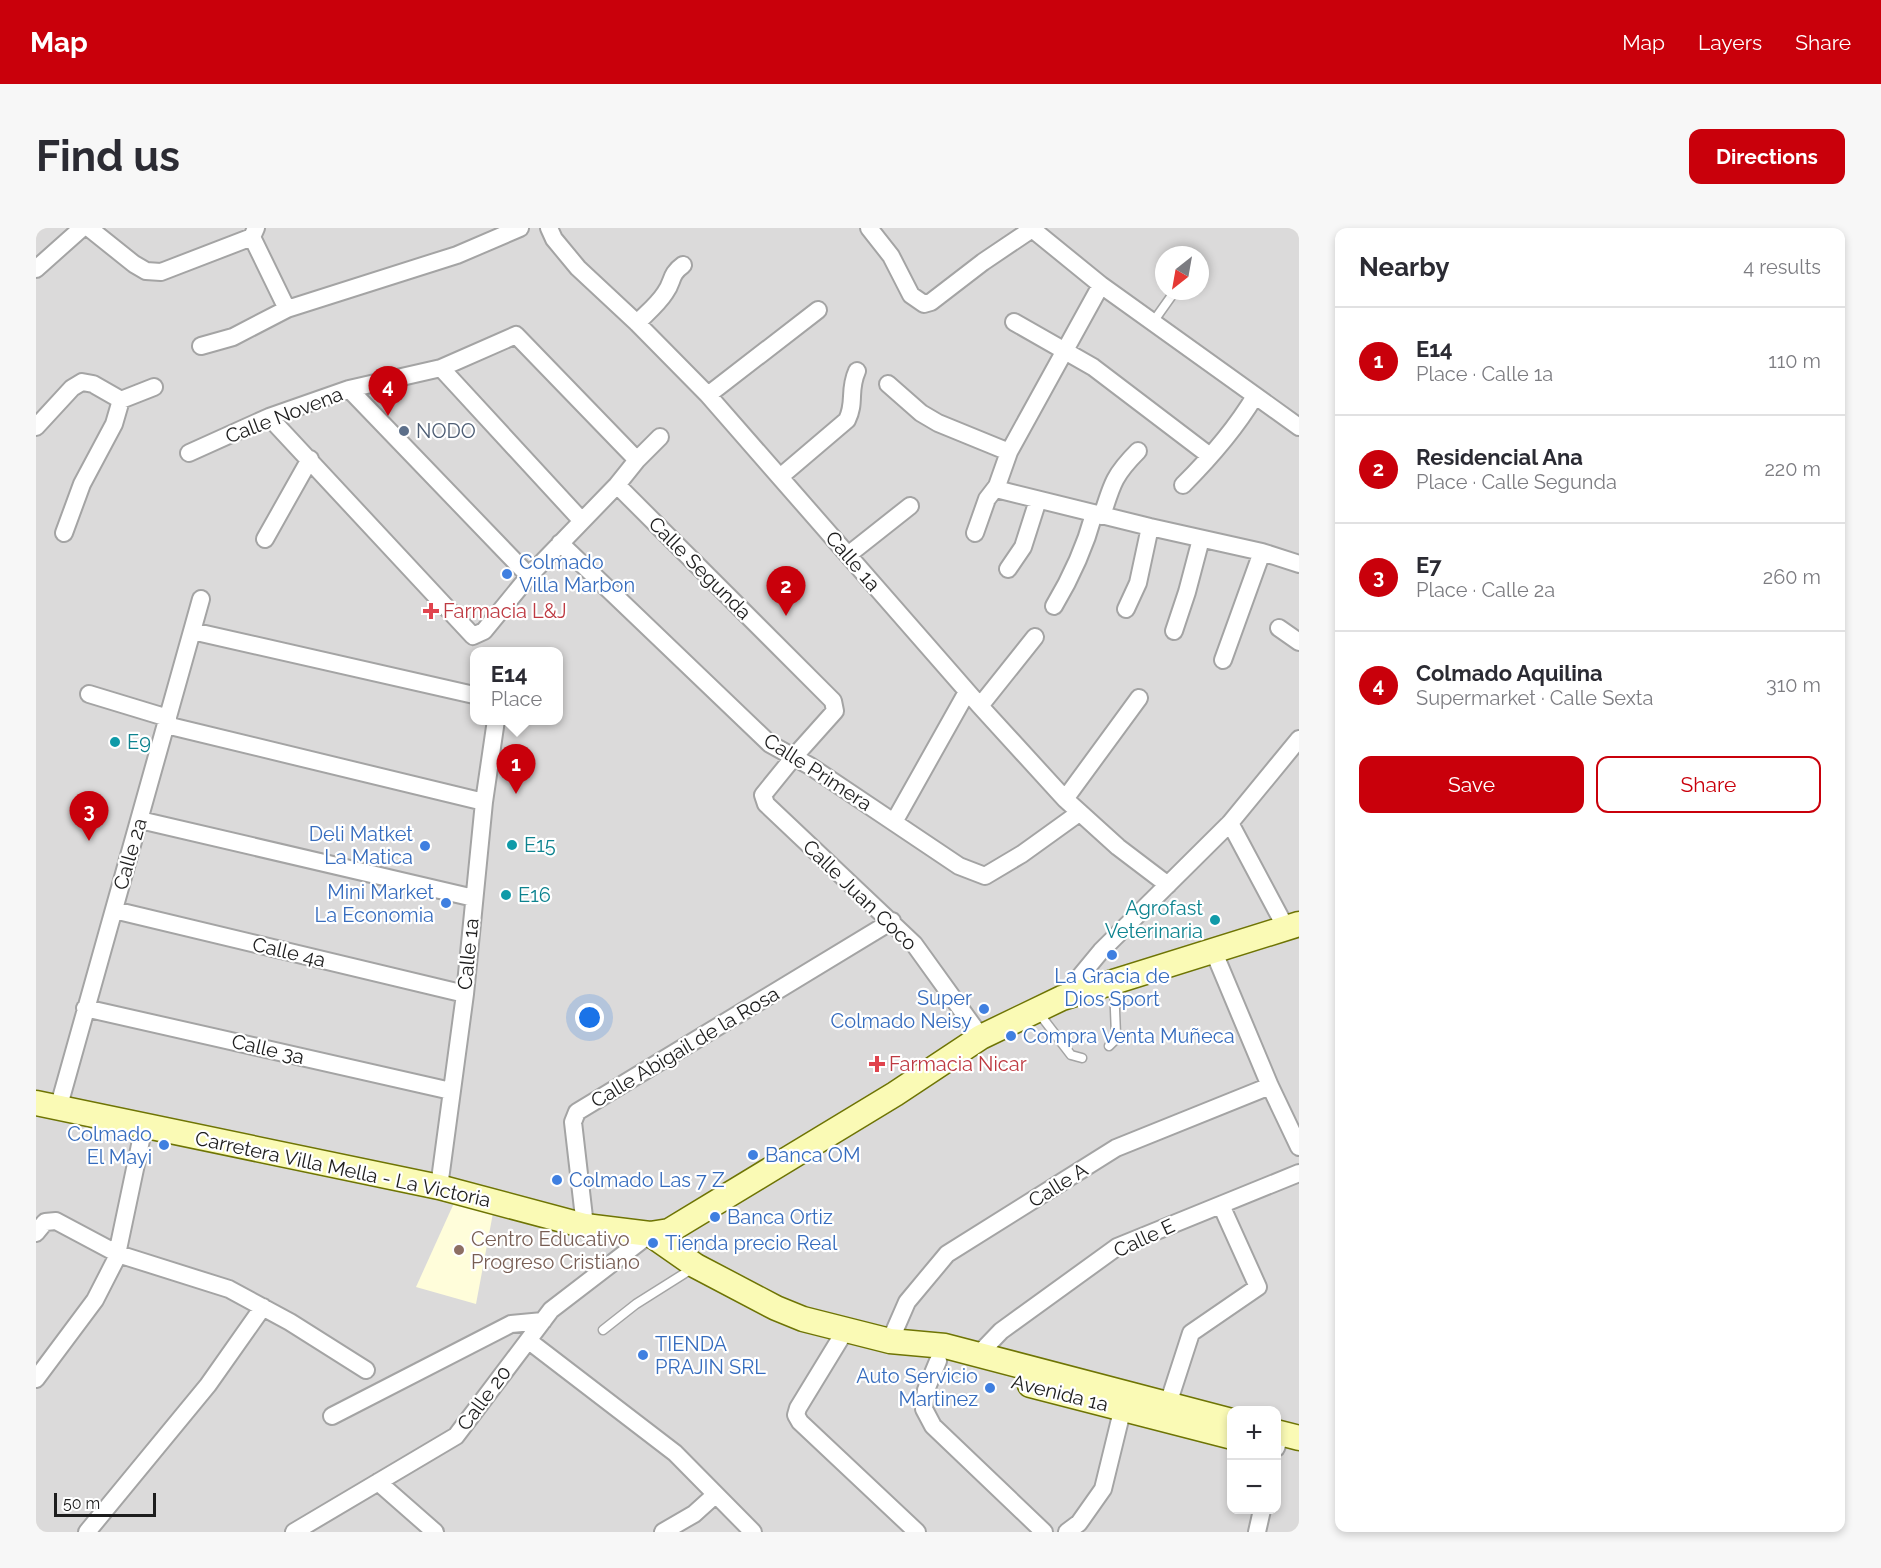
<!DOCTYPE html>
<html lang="en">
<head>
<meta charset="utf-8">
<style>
	body { margin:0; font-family:Raleway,sans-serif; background:#f7f7f7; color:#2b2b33 }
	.controls { position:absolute; right:18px; bottom:18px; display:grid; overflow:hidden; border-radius:12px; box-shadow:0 3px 9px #0003 }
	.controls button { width:54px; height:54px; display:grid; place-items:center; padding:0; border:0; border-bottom:2px solid #e1e1e2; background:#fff; color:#2b2b33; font:30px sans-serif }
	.compass { position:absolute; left:1119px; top:18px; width:54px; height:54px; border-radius:50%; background:#fff; box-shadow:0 3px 9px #0003; rotate:211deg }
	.scale { position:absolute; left:18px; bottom:15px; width:102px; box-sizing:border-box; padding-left:6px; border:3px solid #1d1d1d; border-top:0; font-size:16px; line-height:21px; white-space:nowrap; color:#1d1d1d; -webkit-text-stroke:4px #fff; paint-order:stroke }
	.you { position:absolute; left:554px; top:790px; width:21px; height:21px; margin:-15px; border:4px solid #fff; border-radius:50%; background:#1a73e8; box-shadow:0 0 0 9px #1a73e833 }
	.badge { display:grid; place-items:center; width:39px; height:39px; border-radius:50%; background:#c9000b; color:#fff; font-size:20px; font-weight:700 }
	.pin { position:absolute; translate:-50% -50px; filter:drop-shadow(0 2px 3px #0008) }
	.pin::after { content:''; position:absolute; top:32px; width:21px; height:18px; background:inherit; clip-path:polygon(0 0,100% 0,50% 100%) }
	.popup { position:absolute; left:434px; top:419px; width:93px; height:78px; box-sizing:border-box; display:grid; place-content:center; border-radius:12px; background:#fff; filter:drop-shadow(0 2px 4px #0005); font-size:20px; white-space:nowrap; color:#7c7c81 }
	.popup b { font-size:22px; color:#2b2b33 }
	.popup::after { content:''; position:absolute; left:50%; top:100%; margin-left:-12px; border:12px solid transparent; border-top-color:#fff }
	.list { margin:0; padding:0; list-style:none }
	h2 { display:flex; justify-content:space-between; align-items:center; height:78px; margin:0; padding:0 24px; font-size:26px }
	h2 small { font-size:20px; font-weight:400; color:#7c7c81 }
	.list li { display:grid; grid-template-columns:39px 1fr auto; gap:18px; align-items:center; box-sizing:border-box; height:108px; padding:0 24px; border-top:2px solid #e1e1e2 }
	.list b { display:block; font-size:22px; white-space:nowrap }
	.list p { margin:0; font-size:20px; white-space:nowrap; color:#7c7c81 }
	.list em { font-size:20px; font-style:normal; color:#7c7c81 }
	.actions { display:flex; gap:12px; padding:18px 24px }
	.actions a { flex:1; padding:14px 0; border:2px solid #c9000b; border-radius:12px; text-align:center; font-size:21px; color:#c9000b }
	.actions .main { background:#c9000b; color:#fff }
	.map { position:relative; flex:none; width:1263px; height:1304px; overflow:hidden; border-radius:12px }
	header { display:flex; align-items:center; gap:36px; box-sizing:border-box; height:84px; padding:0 30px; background:#c9000b; color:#fff }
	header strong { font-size:28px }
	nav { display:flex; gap:33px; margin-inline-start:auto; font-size:21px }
	.intro { display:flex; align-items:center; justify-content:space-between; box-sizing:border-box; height:144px; padding:0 36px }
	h1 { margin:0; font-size:42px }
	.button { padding:15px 27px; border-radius:12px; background:#c9000b; color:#fff; font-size:21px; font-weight:700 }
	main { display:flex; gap:36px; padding:0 36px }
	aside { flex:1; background:#fff; border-radius:12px; box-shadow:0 3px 9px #0003 }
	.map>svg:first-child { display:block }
	.residential { fill:#dbdada; fill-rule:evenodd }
	.education { fill:#fffdda }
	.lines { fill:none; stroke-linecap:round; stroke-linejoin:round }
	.service-casing { stroke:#a4a4a4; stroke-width:11 }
	.minor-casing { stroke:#a4a4a4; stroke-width:20 }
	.secondary-casing { stroke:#6e7404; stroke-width:27 }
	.service { stroke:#fff; stroke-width:8 }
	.minor { stroke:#fff; stroke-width:16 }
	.secondary { stroke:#fafab5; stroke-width:24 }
	.service-dot { fill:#5c6f8a; stroke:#fff; stroke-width:2 }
	.shop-dot { fill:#3f7fe0; stroke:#fff; stroke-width:2 }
	.health-dot { fill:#e0444e; stroke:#fff; stroke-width:2 }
	.culture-dot { fill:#0f9aa8; stroke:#fff; stroke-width:2 }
	.education-dot { fill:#8d6e63; stroke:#fff; stroke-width:2 }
	.labels { text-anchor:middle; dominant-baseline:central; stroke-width:4.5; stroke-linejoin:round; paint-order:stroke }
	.street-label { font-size:20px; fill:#1d1d1d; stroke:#fff }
	.service-label { font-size:20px; fill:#4e5e75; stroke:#fff; text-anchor:start }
	.shop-label { font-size:20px; fill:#366cbe; stroke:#fff; text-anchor:start }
	.health-label { font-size:20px; fill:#be3a42; stroke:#fff; text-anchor:start }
	.culture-label { font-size:20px; fill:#0d838f; stroke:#fff; text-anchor:start }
	.education-label { font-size:20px; fill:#785e54; stroke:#fff; text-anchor:start }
</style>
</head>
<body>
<header>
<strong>Map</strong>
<nav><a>Map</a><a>Layers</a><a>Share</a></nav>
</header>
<div class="intro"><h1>Find us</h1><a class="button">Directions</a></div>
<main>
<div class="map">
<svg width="1263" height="1304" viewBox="0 0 1263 1304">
	<rect width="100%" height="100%" fill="#eeeae2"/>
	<path class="residential" d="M0,0H1263V1304H0ZM1128,27H1164V63H1128ZM438,424H522V492H438ZM1196,1182H1240V1282H1196Z"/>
	<path class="education" d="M418,975L457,985L440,1076L380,1059Z"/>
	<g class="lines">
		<defs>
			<path id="service" d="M1117,94L1139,63
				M1002,784L1035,827L1046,830
				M1073,818L1078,813L1080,807L1078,757
				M567,1102L600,1076L657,1040"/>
			<path id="minor" d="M53,0L98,36L110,43L125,44L216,9L220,0
				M513,0L518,11L542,40L601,95L672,167L944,478L1029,571L1082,619L1132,657
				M833,0L855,28L875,67L888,76L895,74L947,34L996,1
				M995,0L1065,57L1263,199
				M216,9L251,81
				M0,41L46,0
				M1065,57L973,224L961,258L964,262L1114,299L1226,324L1263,336
				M978,94L1057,139L1174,228
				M601,95C611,85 622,76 629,65C638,53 633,47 647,37
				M165,118L197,109L251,81L421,27L484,0
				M405,140L546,293
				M852,156L885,185L902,195L973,224
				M313,161L493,348
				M672,167L782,82
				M85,172L118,159
				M233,189L437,408L448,403L493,348L581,257L601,232L624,209
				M0,199L36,160L46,154L57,156L85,172L78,196L46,256L28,305
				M153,225L233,189L313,161L405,140L480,107L601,232
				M744,249L811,192C820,174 812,163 821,143
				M581,257L797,473L799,483L757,530L727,567L730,576L878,716L945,809
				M1147,257C1174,230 1200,200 1219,168
				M1066,288C1076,256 1078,247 1102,223
				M939,305L951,271L961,258
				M229,311L274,231
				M524,315L734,516L774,538L923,638L949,648L986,626L1043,585
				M812,327L874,278
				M972,341L987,319L1002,272
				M1018,378C1036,348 1049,319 1058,286
				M1090,381L1102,355L1114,299
				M1243,400L1263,414
				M156,403L438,467
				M1138,403L1151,364L1165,311
				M1187,432L1226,324
				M53,466L132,490
				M944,478L999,409
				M130,497L448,574
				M1029,571L1103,470
				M104,592L438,670
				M858,594L931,464
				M1194,595L1250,700
				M78,682L429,766
				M1177,722L1234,858L1263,919
				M1027,769L1065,723L1194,595L1263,511
				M49,780L415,863
				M22,881L165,371
				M403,959L429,766L448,574L460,492
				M549,998L537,894L541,884L856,693
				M0,1005L9,994L20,993L82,1026L193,1061L254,1094L330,1142
				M809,1103L762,1180L760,1187L764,1194L881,1304
				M493,1113L639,1225L717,1304
				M854,1113L871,1074L911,1026L1080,920L1234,858
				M942,1127L965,1103L1081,1019L1263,945
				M902,1133L890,1162L888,1181L897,1198L1008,1304
				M0,1151L59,1072L80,1031L108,898
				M1132,1176L1155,1105L1222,1059L1185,977
				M296,1188L475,1096L507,1093
				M1240,1220L1245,1205
				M342,1254L399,1304
				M51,1304L172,1157L227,1079
				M258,1304L420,1208L515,1082L614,1006
				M627,1304L658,1286L679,1267
				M1031,1304L1043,1295L1067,1261L1089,1171
				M1221,1304L1226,1282"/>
			<path id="secondary" d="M0,875L403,959L549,998L614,1006L633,1003L859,866L945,809L1026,770L1263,696
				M614,1006L660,1038L740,1080L767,1091L854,1113L909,1118L1196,1193
				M994,1157L1196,1209
				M1240,1204L1263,1210"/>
		</defs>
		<use href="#service" class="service-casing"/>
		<use href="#minor" class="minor-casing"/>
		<use href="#secondary" class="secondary-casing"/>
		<use href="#service" class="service"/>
		<use href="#minor" class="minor"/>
		<use href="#secondary" class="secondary"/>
	</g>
	<circle class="service-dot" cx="368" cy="203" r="6"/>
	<g class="shop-dot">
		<circle cx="471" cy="346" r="6"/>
		<circle cx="389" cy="618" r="6"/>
		<circle cx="410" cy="675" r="6"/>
		<circle cx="1076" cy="727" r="6"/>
		<circle cx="948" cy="781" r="6"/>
		<circle cx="975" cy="808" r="6"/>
		<circle cx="128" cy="917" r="6"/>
		<circle cx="717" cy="927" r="6"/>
		<circle cx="521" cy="952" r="6"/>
		<circle cx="679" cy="989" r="6"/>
		<circle cx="617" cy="1015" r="6"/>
		<circle cx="607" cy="1127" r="6"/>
		<circle cx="954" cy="1160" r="6"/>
	</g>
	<g class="health-dot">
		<path d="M392 374h6v6h6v6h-6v6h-6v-6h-6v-6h6z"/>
		<path d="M838 827h6v6h6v6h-6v6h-6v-6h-6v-6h6z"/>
	</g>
	<g class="culture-dot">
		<circle cx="79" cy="514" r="6"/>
		<circle cx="476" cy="617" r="6"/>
		<circle cx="470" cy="667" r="6"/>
		<circle cx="1179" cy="692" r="6"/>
	</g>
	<circle class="education-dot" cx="423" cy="1022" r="6"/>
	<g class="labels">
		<g class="street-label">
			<text transform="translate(248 187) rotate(-21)">Calle Novena</text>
			<text transform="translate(817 333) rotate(49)">Calle 1a</text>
			<text transform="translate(664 340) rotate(45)">Calle Segunda</text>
			<text transform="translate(782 544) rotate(33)">Calle Primera</text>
			<text transform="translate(94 626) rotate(-74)">Calle 2a</text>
			<text transform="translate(824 667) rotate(44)">Calle Juan Coco</text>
			<text transform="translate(253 724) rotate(13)">Calle 4a</text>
			<text transform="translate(432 726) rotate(-84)">Calle 1a</text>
			<text transform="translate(649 819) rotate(-31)">Calle Abigail de la Rosa</text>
			<text transform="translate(232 821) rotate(13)">Calle 3a</text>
			<text transform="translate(307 941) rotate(12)">Carretera Villa Mella - La Victoria</text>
			<text transform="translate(1022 957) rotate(-32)">Calle A</text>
			<text transform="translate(1108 1010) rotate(-25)">Calle E</text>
			<text transform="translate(1024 1165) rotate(14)">Avenida 1a</text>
			<text transform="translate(448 1170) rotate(-53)">Calle 20</text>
		</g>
		<g class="service-label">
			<text x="380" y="203">NODO</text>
		</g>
		<g class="shop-label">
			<text x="483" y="334">Colmado<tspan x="483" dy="23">Villa Marbon</tspan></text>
			<text x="377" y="606" text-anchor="end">Deli Matket<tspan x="377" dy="23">La Matica</tspan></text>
			<text x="398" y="664" text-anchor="end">Mini Market<tspan x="398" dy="23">La Economia</tspan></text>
			<text x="1076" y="748" text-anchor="middle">La Gracia de<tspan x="1076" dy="23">Dios Sport</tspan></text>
			<text x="936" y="770" text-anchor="end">Super<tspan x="936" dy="23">Colmado Neisy</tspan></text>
			<text x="987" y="808">Compra Venta Muñeca</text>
			<text x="116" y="906" text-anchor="end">Colmado<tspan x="116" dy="23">El Mayi</tspan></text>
			<text x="729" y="927">Banca OM</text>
			<text x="533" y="952">Colmado Las 7 Z</text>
			<text x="691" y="989">Banca Ortiz</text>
			<text x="629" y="1015">Tienda precio Real</text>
			<text x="619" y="1116">TIENDA<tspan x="619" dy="23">PRAJIN SRL</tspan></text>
			<text x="942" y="1148" text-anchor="end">Auto Servicio<tspan x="942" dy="23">Martinez</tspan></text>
		</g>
		<g class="health-label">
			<text x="407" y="383">Farmacia L&amp;J</text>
			<text x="853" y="836">Farmacia Nicar</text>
		</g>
		<g class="culture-label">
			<text x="91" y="514">E9</text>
			<text x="488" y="617">E15</text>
			<text x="482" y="667">E16</text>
			<text x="1167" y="680" text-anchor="end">Agrofast<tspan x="1167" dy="23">Veterinaria</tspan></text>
		</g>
		<g class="education-label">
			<text x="435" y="1011">Centro Educativo<tspan x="435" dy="23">Progreso Cristiano</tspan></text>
		</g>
	</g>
</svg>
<div class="controls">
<button>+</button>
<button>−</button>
</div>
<svg class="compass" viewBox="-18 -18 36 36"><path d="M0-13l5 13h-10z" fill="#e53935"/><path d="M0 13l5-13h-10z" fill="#7c7c81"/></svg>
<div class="scale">50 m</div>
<div class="you"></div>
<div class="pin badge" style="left:480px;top:566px">1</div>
<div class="popup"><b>E14</b>Place</div>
<div class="pin badge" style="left:750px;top:388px">2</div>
<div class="pin badge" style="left:53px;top:613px">3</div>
<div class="pin badge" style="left:352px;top:188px">4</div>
</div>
<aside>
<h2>Nearby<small>4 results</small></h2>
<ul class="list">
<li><span class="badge">1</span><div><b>E14</b><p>Place · Calle 1a</p></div><em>110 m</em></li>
<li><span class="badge">2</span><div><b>Residencial Ana</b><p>Place · Calle Segunda</p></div><em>220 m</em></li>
<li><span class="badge">3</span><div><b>E7</b><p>Place · Calle 2a</p></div><em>260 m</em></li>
<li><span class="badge">4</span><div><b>Colmado Aquilina</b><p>Supermarket · Calle Sexta</p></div><em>310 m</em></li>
</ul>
<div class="actions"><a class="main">Save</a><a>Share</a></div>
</aside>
</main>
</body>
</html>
